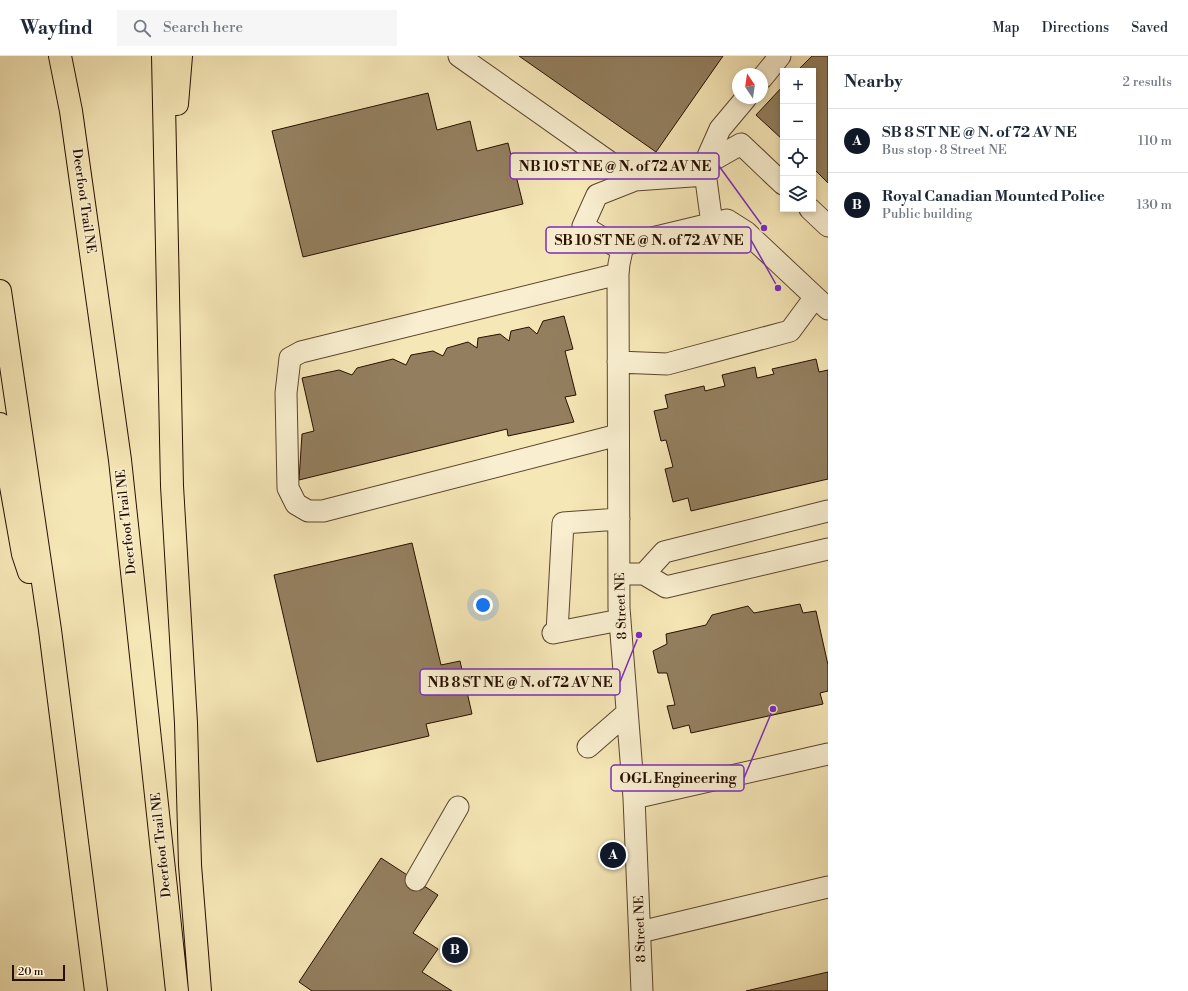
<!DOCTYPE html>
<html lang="en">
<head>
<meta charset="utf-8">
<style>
	body { margin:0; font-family:"Libre Bodoni",serif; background:#f6f6f7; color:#1f2937 }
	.controls { position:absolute; right:12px; top:12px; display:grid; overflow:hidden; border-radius:0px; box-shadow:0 2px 6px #0003 }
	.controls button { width:36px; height:36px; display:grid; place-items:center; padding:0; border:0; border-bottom:1px solid #e0e1e3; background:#fff; color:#1f2937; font:20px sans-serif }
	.compass { position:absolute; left:732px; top:12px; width:36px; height:36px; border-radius:50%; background:#fff; box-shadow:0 2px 6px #0003; rotate:347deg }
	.scale { position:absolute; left:12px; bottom:10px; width:53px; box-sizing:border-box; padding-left:4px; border:2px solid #270f00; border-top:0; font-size:11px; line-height:14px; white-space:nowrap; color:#270f00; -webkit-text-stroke:3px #f9efd0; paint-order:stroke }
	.you { position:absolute; left:483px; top:549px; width:14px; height:14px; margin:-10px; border:3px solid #fff; border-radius:50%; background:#1a73e8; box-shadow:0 0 0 6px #1a73e833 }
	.badge { display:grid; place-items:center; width:26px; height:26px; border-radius:50%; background:#111827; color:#fff; font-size:13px; font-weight:700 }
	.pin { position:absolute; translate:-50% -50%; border:2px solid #fff; box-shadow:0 1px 4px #0006 }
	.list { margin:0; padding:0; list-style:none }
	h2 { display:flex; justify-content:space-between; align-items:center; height:52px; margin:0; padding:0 16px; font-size:17px }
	h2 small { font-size:13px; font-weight:400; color:#747a83 }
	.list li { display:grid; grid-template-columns:26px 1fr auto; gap:12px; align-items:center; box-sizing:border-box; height:64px; padding:0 16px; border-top:1px solid #e0e1e3 }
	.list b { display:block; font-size:15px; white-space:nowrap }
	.list p { margin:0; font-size:13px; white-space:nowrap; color:#747a83 }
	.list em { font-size:13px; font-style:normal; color:#747a83 }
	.icon { flex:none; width:22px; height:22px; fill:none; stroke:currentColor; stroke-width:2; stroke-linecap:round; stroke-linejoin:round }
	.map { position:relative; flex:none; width:828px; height:935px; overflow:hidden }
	header { display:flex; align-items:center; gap:24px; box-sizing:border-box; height:56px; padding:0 20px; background:#fff; border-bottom:1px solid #e0e1e3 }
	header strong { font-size:19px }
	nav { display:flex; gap:22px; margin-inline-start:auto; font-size:14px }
	.search { width:280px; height:36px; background:#f6f6f7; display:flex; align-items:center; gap:10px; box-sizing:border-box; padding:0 14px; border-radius:0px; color:#747a83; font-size:15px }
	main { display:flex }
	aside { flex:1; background:#fff }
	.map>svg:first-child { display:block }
	.building { fill:#937f5f; stroke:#270f00 }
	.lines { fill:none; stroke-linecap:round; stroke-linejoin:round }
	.minor-casing { stroke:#5b452e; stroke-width:23 }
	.highway-casing { stroke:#270f00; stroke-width:24 }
	.minor { stroke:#f9efd0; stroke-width:21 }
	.highway { stroke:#f6e7b7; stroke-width:22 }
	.labels { text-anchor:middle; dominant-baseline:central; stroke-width:3; stroke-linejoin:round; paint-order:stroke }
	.street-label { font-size:13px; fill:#270f00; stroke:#f9efd0 }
	.leader { fill:none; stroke:#7b2cbf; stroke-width:1.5 }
	.callout-dot { fill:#7b2cbf; stroke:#f9efd0; stroke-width:1.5 }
	.callout { fill:#f9efd0; stroke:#7b2cbf; stroke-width:1.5 }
	.callout-label { font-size:14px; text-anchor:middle; font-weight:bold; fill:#270f00 }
</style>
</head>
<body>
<header>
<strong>Wayfind</strong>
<div class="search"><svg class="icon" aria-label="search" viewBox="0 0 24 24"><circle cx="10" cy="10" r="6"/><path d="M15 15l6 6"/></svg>Search here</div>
<nav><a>Map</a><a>Directions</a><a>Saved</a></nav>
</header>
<main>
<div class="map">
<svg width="828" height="935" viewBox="0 0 828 935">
	<rect width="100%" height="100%" fill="#f6e7b7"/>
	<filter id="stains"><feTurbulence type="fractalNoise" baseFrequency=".005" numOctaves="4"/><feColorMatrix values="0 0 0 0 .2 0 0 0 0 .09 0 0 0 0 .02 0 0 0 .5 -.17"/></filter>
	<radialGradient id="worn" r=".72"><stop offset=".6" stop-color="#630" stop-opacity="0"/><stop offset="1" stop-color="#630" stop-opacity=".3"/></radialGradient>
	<path class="building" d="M519,0H723L656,96Z
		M812,0H828V127L813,112V15H797Z
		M783,30V84L756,59Z
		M428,37L437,74L470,65L477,95L508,87L523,148L303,201L272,75Z
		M564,260L573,293L565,295L576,339L565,341L574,366L508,380L507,373L299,424L302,378L314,375L302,322L339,314L352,319L357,312L393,303L406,309L411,299L433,295L443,300L447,292L468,286L477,292L478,282L500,278L509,285L511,275L529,271L537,278L543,265Z
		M816,303L819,316L828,314V423L691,455L688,442L673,446L665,413L673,411L666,384L661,385L654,355L668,352L665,339L704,330L705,335L725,330L722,319L755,311L757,322L774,318L772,313Z
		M412,487L441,609L460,605L472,658L426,668L429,680L317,706L274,519Z
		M800,548L803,557L816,555L828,609V635L820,637L823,648L691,677L689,669L673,673L667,650L675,649L667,617H658L653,595L667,588L666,578L706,569L712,559L748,550L754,557Z
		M381,802L438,839L413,877L438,893L422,916L452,935H312L299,926Z
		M828,916V935H746Z"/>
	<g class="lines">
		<defs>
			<path id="minor" d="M459,0L635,124L706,119
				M762,22L780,0
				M704,109L720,73L746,42
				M810,153L828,170
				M712,168L704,109L741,88L783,128
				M622,194L583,170L597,139L635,124
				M618,218L301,296L290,302L286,337L288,432L296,448L308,455H323L618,379
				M618,306L667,308L790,275L815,241
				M619,518H644L664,496L828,455
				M644,518L666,531L828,493
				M557,576L563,467L619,463
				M553,577L620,564
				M588,691L627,657
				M634,742L828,698
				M416,824L458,751
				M640,876L828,831
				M642,935L634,742L619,552L618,218L619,208L623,189L727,164L746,176L828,253"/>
			<path id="highway" d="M60,0L71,55L120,404L177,935
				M163,0L172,430L186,667L190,809L200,935
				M177,48L181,0
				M0,235L50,574L96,935
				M0,368L23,498L29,516"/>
		</defs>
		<use href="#minor" class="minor-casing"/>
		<use href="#highway" class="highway-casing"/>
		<use href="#minor" class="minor"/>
		<use href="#highway" class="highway"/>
	</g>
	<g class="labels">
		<g class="street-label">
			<text transform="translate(84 145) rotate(82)">Deerfoot Trail NE</text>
			<text transform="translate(126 466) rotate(-96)">Deerfoot Trail NE</text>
			<text transform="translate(621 550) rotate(-92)">8 Street NE</text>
			<text transform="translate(161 789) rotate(-96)">Deerfoot Trail NE</text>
			<text transform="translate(640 873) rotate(-92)">8 Street NE</text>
		</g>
	</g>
	<path class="leader" d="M764 172L719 110M778 232L751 184M639 579L620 626M773 653L744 722"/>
	<g class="callout-dot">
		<circle cx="764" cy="172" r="4"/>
		<circle cx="778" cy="232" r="4"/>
		<circle cx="639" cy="579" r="4"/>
		<circle cx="773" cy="653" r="4"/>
	</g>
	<g class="callout">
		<rect x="510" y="97" width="209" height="26" rx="4"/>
		<rect x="546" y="171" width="205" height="26" rx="4"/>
		<rect x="420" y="613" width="200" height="26" rx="4"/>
		<rect x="611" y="709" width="133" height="26" rx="4"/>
	</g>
	<g class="callout-label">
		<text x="615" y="115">NB 10 ST NE @ N. of 72 AV NE</text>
		<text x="649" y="189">SB 10 ST NE @ N. of 72 AV NE</text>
		<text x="520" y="631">NB 8 ST NE @ N. of 72 AV NE</text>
		<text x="678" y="727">OGL Engineering</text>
	</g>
	<rect width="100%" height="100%" filter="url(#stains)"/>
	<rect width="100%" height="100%" fill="url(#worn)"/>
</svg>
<div class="controls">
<button>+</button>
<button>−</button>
<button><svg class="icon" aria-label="locate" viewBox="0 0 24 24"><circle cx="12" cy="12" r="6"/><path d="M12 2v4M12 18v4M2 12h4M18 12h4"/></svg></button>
<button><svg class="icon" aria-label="layers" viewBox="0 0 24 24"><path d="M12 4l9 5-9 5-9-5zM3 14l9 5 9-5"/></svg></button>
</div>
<svg class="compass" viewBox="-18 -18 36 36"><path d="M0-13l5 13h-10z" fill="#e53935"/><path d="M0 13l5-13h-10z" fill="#747a83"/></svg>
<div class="scale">20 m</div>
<div class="you"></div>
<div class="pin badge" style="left:613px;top:799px">A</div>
<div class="pin badge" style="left:455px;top:894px">B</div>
</div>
<aside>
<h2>Nearby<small>2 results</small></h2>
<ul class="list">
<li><span class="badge">A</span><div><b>SB 8 ST NE @ N. of 72 AV NE</b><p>Bus stop · 8 Street NE</p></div><em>110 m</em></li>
<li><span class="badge">B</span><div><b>Royal Canadian Mounted Police</b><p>Public building</p></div><em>130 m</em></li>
</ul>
</aside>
</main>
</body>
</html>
